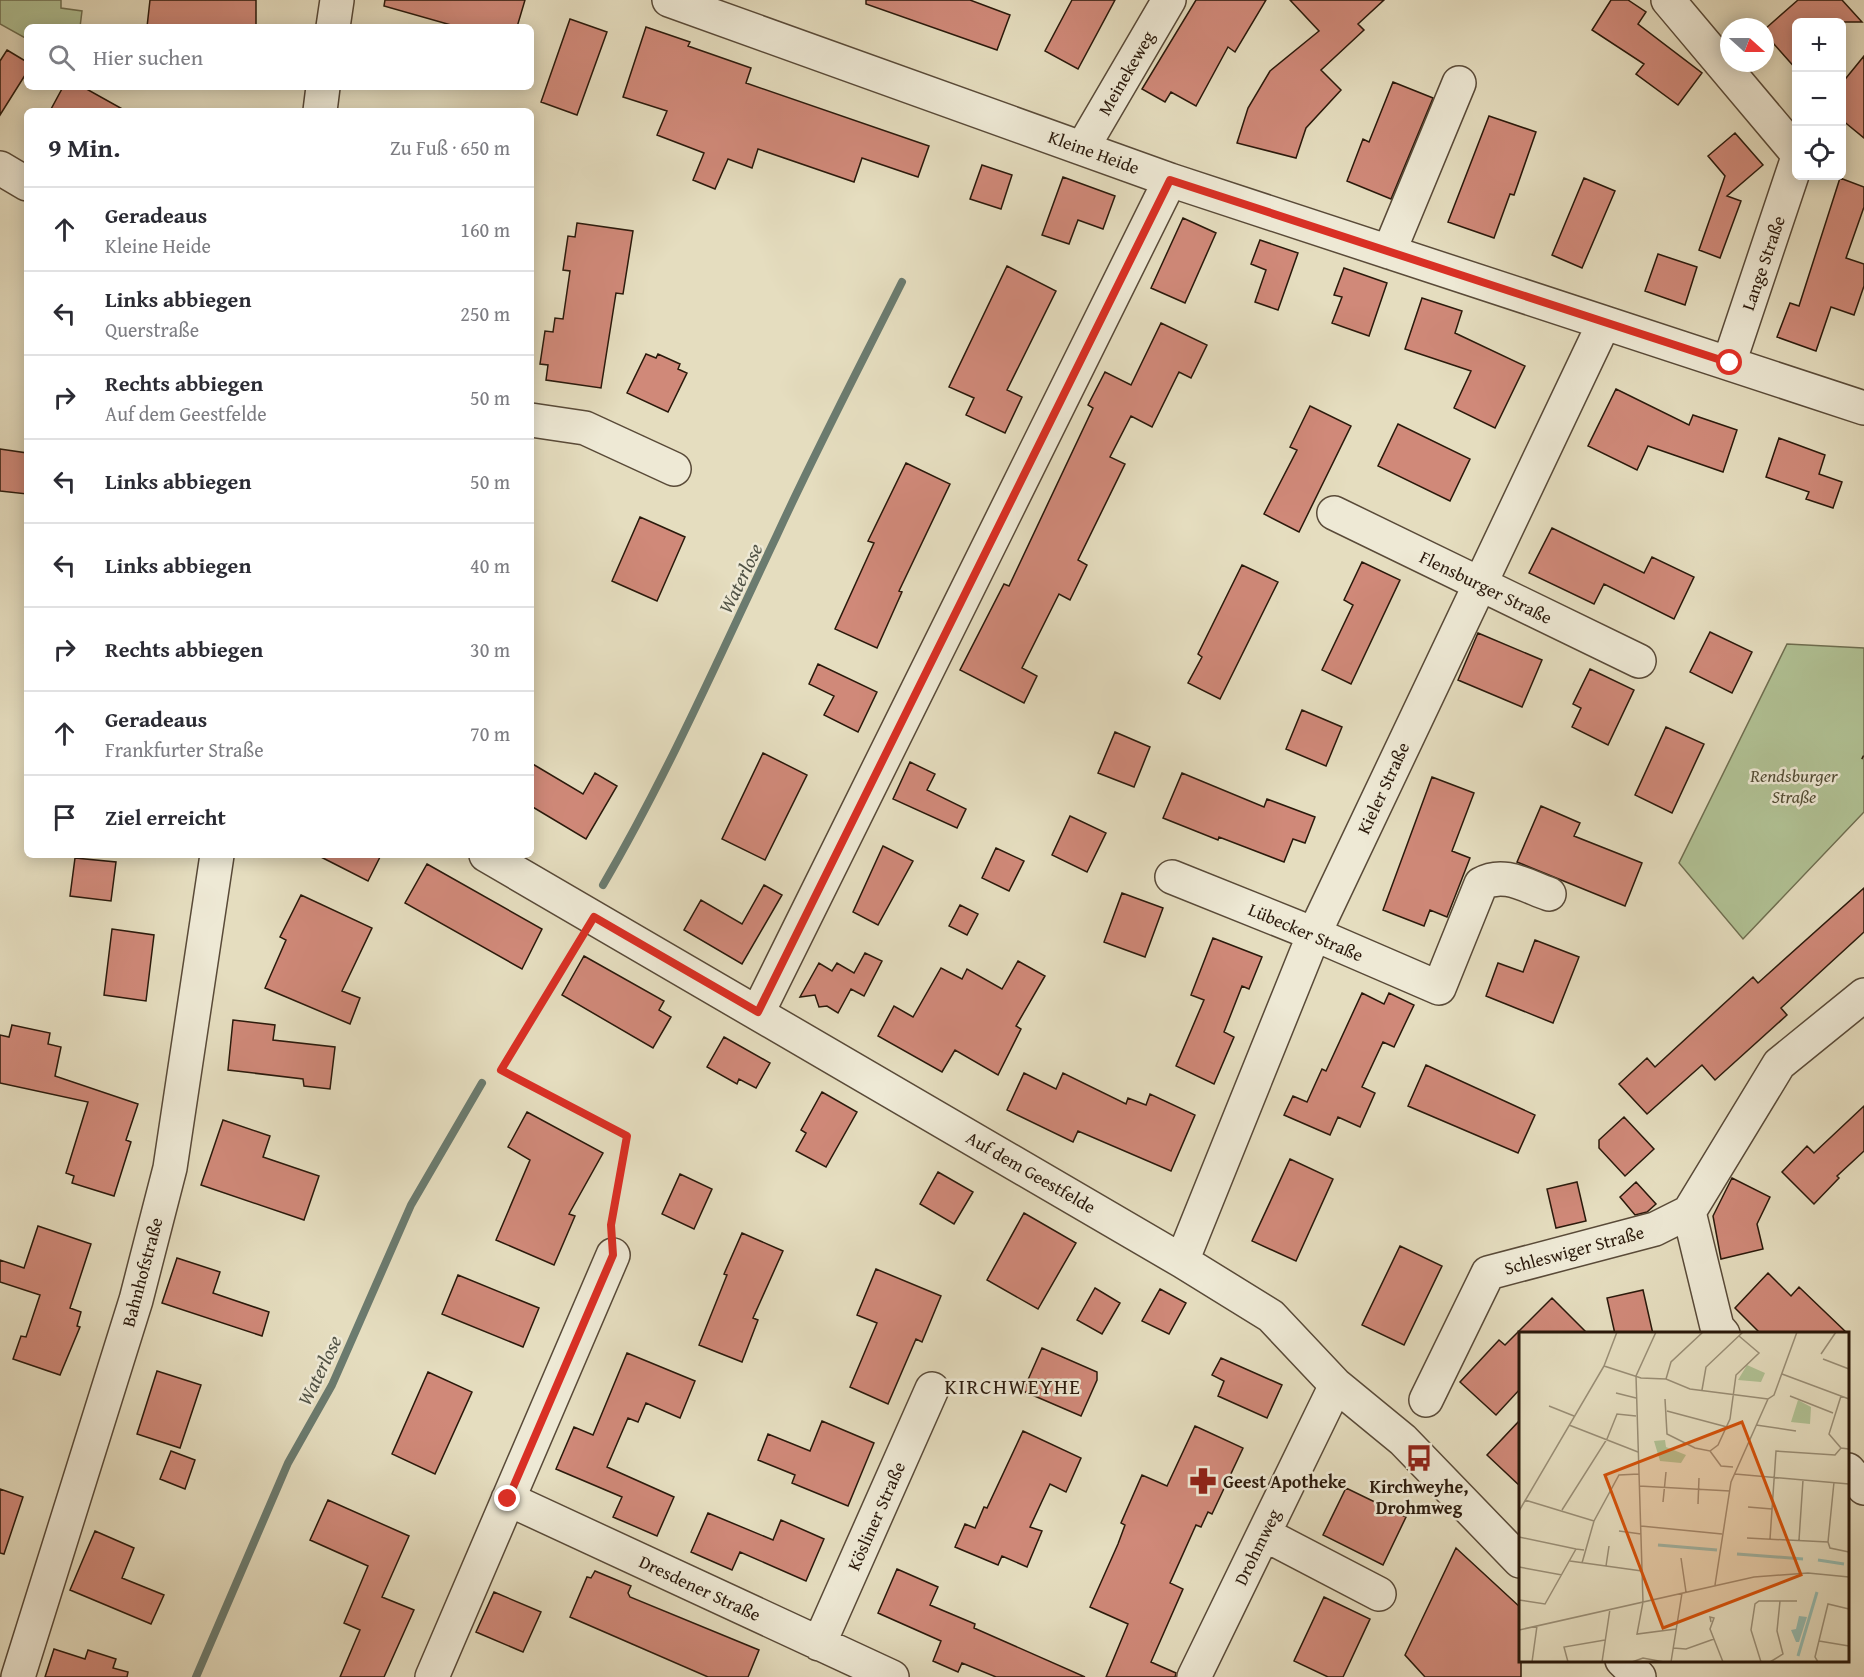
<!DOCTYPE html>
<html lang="de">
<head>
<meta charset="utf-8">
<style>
	body { margin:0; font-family:"Gentium Book Plus",serif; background:#f2f2f3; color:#2b2b33 }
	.controls { position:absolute; right:18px; top:18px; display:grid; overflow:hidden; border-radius:9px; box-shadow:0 3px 15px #0003 }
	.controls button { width:54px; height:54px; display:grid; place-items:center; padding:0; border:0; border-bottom:2px solid #e1e1e2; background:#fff; color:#2b2b33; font:30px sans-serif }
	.compass { position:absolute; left:1720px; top:18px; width:54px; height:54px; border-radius:50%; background:#fff; box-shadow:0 3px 15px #0003; rotate:111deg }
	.stop { position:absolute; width:18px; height:18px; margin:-14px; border:4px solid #d93025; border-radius:50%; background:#fff }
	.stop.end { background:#d93025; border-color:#fff; box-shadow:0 2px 6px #0008 }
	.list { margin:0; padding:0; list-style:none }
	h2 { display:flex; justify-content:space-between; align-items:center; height:78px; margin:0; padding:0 24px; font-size:26px }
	h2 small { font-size:20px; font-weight:400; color:#7c7c81 }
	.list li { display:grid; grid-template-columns:39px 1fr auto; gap:18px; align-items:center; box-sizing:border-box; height:84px; padding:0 24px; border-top:2px solid #e1e1e2 }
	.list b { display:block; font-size:22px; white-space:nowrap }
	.list p { margin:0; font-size:20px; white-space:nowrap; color:#7c7c81 }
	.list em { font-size:20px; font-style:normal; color:#7c7c81 }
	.icon { flex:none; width:33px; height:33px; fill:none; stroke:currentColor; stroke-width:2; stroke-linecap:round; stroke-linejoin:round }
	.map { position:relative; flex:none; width:1864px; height:1677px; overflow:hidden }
	.search { position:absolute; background:#fff; box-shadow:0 3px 15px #0003; left:24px; top:24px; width:510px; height:66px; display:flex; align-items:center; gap:15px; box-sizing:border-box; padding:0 21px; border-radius:9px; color:#7c7c81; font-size:22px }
	.panel { position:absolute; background:#fff; box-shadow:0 3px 15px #0003; left:24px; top:108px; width:510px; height:750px; border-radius:9px }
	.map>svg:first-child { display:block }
	.green { fill:#b1c295; stroke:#6e6e50; stroke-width:1.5 }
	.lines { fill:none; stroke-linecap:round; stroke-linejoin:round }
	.stream { stroke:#6b7b6f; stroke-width:8 }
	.building { fill:#d08979; stroke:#2a190b; stroke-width:1.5 }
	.minor-casing { stroke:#594a38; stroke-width:36 }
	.path { stroke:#2a190b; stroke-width:4; stroke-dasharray:1.5 3; stroke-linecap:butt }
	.minor { stroke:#eee9d5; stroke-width:33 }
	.route { stroke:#d93025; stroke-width:8 }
	.labels { text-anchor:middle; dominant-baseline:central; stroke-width:5; stroke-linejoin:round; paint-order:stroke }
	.street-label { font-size:18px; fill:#2a190b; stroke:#eee9d5 }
	.park-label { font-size:18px; font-style:italic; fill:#524c34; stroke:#eee9d5 }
	.poi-label { font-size:18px; font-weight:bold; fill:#2a190b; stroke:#eee9d5; text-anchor:start }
	.water-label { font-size:20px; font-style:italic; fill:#505245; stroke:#eee9d5 }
	.quarter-label { font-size:21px; letter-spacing:1.5px; fill:#2a190b; stroke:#eee9d5 }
	.inset-river { fill:none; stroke:#96bcb1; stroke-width:3 }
	.inset-road { fill:none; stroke:#9a8f77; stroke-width:1.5 }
	.view { fill:#d5530c; fill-opacity:0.15; stroke:#d5530c; stroke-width:3 }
	.inset-edge { fill:none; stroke:#2a190b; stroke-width:3 }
</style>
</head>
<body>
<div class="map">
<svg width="1864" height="1677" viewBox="0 0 1864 1677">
	<rect width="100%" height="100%" fill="#e5ddbf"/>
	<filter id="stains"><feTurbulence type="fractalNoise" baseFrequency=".00333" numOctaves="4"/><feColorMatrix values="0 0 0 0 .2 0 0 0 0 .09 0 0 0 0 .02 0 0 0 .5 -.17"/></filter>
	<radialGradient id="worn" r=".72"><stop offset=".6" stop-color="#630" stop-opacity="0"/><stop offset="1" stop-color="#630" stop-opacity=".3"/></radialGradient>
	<path class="green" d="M0,0H61V8L82,11L80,27H27V39L0,24Z
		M1787,644L1864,648V812L1743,939L1679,863Z"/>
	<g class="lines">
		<path class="stream" d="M603,885C669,772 721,653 777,535C816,450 860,366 902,282
			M196,1677L288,1463L332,1385L411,1205L482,1083"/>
	</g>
	<path class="building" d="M150,0H256V27H147Z
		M385,0H525L517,27H458L384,6Z
		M866,0H970L1010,15L997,50L866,4Z
		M1072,0H1115L1078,69L1045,51Z
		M1196,0H1266L1235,52L1228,47L1196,106L1171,92L1165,102L1142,89Z
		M1290,0H1384L1358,24L1364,30L1321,70L1341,90L1306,128L1296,158L1237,143L1248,108L1270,71L1319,31Z
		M1611,0H1628L1646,12L1638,24L1702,73L1678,105L1636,74L1644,64L1592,30Z
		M1798,0H1842L1862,22H1797V70L1765,34V29Z
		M570,19L607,32L577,115L541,102Z
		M646,27L690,42L688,46L751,68L746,83L929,146L918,177L862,158L854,182L758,149L752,168L728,159L715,189L693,180L704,153L657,135L667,111L623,97Z
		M7,50L27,62V72L0,115V61Z
		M1864,56V138L1842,120V83Z
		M1393,82L1433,98L1391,199L1347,181L1363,139L1369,142Z
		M63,87H83L126,111H50Z
		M1489,116L1536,132L1514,195L1510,194L1494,238L1448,222Z
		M1735,133L1763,165L1727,196L1741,201L1720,258L1699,250L1725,176L1708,156Z
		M982,165L1012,175L1001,209L970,199Z
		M1063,177L1115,196L1103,229L1078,220L1069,244L1042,235Z
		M1584,178L1615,191L1582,268L1552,255Z
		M1840,178L1864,187V207L1846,258L1864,264V286L1854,315L1831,307L1816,351L1777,337L1790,303L1799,306Z
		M1183,218L1216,233L1185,303L1151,288Z
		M577,223L633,231L623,294L616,293L601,388L546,380L548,365L540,364L545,331L553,332L555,318L563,319L570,271L563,270L568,236L575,237Z
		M1260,240L1298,253L1278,310L1255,302L1266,270L1251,264Z
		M1658,254L1697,267L1685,305L1645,291Z
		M1007,266L1056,291L1007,390L1022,397L1005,433L966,415L974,398L949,387Z
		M1344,268L1387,283L1369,336L1332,323L1342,297L1334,295Z
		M1422,298L1462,311L1455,333L1525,366L1495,428L1454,408L1471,371L1405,349Z
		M1161,323L1207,345L1191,378L1179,372L1152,427L1131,416L1110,457L1125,464L1078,560L1087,565L1070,600L1059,594L1022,668L1037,676L1024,703L960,670L1004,584L1009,586L1093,408L1088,405L1105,372L1131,385Z
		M646,354L656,358L658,354L680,364L678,369L687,373L668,412L627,393Z
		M1616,389L1689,425L1693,415L1737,430L1723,472L1648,446L1637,470L1588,446Z
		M1310,406L1351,426L1299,532L1264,514L1297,450L1290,447Z
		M1398,424L1470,459L1450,501L1378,466Z
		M1779,438L1825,455L1819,474L1842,482L1833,508L1806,499L1809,492L1766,477Z
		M0,449L27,453V494L0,491Z
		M906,463L950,484L899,591L902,592L877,648L835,629L874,543L868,541Z
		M640,517L685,537L657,601L612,581Z
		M1552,528L1644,573L1652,557L1694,577L1674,619L1604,584L1594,604L1529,573Z
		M1362,562L1400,580L1351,684L1322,670L1353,605L1344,600Z
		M1242,565L1278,582L1220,699L1188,683L1202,657L1198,654Z
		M1710,632L1752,652L1732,693L1690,672Z
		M1478,633L1542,660L1522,707L1458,680Z
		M818,664L877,692L858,732L824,715L834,696L809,684Z
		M1590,669L1634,690L1608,745L1572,727L1581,708L1573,704Z
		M1302,710L1342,727L1326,766L1286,749Z
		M1666,727L1704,744L1672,813L1635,795Z
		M1115,732L1150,747L1134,787L1098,773Z
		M763,753L807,775L765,860L722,839Z
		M910,762L935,774L927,790L966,809L957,828L893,799Z
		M531,763L583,794L595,773L617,786L586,839L531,806Z
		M1182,773L1264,807L1267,799L1315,817L1305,843L1293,839L1284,862L1219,837L1218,840L1163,818Z
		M1432,777L1474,793L1452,851L1470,858L1447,917L1430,910L1424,926L1383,910Z
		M1541,806L1580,823L1574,836L1642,863L1625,906L1517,862Z
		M1070,816L1106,833L1087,872L1052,855Z
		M883,846L913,861L878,925L853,912Z
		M996,848L1024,861L1009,891L982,878Z
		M317,855H381L368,881Z
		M75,858L116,862L111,901L70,896Z
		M427,864L542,929L522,969L405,903Z
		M764,885L782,895L742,964L684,930L701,900L742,924Z
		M1864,888V932L1781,1008L1787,1015L1715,1080L1702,1065L1647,1114L1619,1084L1647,1058L1655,1067L1753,977L1758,983Z
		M1122,893L1163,908L1145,957L1104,942Z
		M301,895L372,928L342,991L360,998L350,1024L265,988L286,940L280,937Z
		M960,905L978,914L967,935L949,926Z
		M112,929L154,935L146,1001L104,995Z
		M1213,938L1262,957L1249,989L1242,986L1224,1032L1234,1037L1214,1084L1176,1066L1204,1000L1191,995Z
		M1535,940L1579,957L1553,1023L1486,996L1498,963L1523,972Z
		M865,953L882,961L864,996L851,989L838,1013L827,1006L819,1007L815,995L800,997L819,963L832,971L837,963L854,973Z
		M584,956L664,1001L659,1010L671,1017L653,1048L562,995Z
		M1018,961L1045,976L1016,1026L1021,1029L998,1075L955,1050L942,1072L878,1036L894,1006L913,1017L941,968L962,979L967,969L1002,989Z
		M1362,993L1384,1004L1389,993L1414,1005L1394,1047L1383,1042L1362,1087L1375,1093L1360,1127L1338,1117L1330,1135L1284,1115L1293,1096L1307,1102L1322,1069L1326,1071Z
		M233,1020L275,1025L273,1040L335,1047L330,1089L304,1086L303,1079L228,1070Z
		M12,1025L50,1033L48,1044L61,1047L55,1076L138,1104L126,1140L131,1142L114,1196L72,1183L74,1176L66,1173L88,1102L0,1083V1035L9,1037Z
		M724,1037L770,1063L756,1088L739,1079L737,1084L707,1067Z
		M1426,1065L1535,1115L1518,1153L1408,1106Z
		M1024,1073L1056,1089L1063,1073L1126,1104L1128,1098L1146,1105L1150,1094L1195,1115L1171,1171L1078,1131L1073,1142L1007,1110Z
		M822,1092L857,1112L826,1167L796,1151L806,1133L801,1130Z
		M1864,1106V1151L1837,1176L1839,1178L1814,1204L1782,1172L1807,1146L1814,1153Z
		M527,1112L603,1153L569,1214L575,1216L554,1265L496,1240L530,1160L508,1147Z
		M1624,1117L1654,1149L1625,1176L1599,1148V1140Z
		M223,1120L270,1136L263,1157L319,1176L304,1220L201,1185Z
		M1290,1159L1333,1179L1296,1261L1252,1241Z
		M938,1172L973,1192L954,1224L920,1204Z
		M680,1174L712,1189L694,1229L662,1214Z
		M1732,1178L1770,1197L1757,1224L1763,1249L1721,1259L1713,1216Z
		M1577,1182L1586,1221L1556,1228L1547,1189Z
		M1636,1182L1656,1204L1647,1212L1635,1215L1620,1197Z
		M1024,1213L1076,1243L1038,1309L987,1280Z
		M38,1226L91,1244L70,1308L81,1312L77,1326L80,1327L60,1375L13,1359L21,1336L26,1337L40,1295L0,1282V1260L24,1268Z
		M742,1233L783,1251L753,1318L758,1320L742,1362L699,1345L727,1275L724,1274Z
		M1400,1246L1442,1266L1404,1345L1362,1325Z
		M177,1258L220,1272L213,1293L269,1312L262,1336L162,1303Z
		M876,1269L941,1296L922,1342L916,1339L888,1404L850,1387L877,1323L857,1315Z
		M1768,1273L1791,1296L1799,1287L1848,1334H1761L1735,1308Z
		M458,1275L539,1308L523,1347L442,1314Z
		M1095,1288L1120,1303L1102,1334L1077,1320Z
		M1160,1289L1186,1303L1169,1334L1142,1321Z
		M1643,1290L1653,1334H1615L1607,1298Z
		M1552,1298L1588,1334H1521V1388L1496,1415L1460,1382L1499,1340L1505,1345Z
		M1042,1348L1097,1372V1380L1081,1416L1023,1391Z
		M627,1353L695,1381L680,1418L646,1403L638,1422L628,1418L607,1467L674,1497L657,1536L613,1517L622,1497L556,1469L574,1427L593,1435Z
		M1221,1358L1282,1385L1267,1418L1218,1396L1224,1381L1212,1375Z
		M157,1371L201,1385L180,1448L137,1434Z
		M428,1372L472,1392L435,1474L392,1454Z
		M1521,1419V1487L1487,1455Z
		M822,1421L874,1443L848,1506L792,1483L795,1475L758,1460L768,1434L810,1451Z
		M1195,1426L1243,1448L1212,1514L1208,1512L1201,1527L1196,1525L1170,1583L1183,1589L1151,1662L1176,1673L1175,1677H1106L1128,1624L1090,1607L1118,1544L1125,1525L1121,1523L1142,1475L1167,1486Z
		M1023,1431L1081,1458L1066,1492L1050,1484L1030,1527L1042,1531L1027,1567L1002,1556L998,1565L955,1547L965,1524L975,1528L984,1507L987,1508Z
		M171,1451L195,1460L185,1489L160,1479Z
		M1346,1488L1406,1517L1383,1565L1323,1535Z
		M0,1489L23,1497L4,1554L0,1553Z
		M328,1500L409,1536L382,1597L414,1610L384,1677H340L360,1630L344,1623L368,1566L310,1540Z
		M708,1513L773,1540L781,1520L824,1539L806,1581L740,1552L732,1570L691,1552Z
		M95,1531L134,1548L122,1578L164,1595L151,1624L70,1590Z
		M1456,1548L1521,1608V1677H1425L1405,1655Z
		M897,1569L938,1587L930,1605L975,1624L974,1628L1085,1677H996L962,1663L958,1672L933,1661L941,1641L878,1613Z
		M595,1571L631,1586L628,1593L630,1597L759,1650L748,1677H708L570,1617L587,1577L591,1578Z
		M494,1592L541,1612L523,1652L476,1632Z
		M1324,1597L1370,1619L1343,1677H1328L1294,1661Z
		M54,1649L85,1659L88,1650L116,1659L113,1668L128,1672L127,1677H45Z"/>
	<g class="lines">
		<defs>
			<path id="minor" d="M669,0L1170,180L1864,408
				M1668,0L1796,152
				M333,27L337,0
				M320,111L323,87
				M1083,147L1169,0
				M0,168L27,184
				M1389,252L1459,83
				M1729,363L1796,163
				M531,420L585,428L674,469
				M1334,513L1639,661
				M486,855L1182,1261L1271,1316L1336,1385L1403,1440L1520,1561
				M1172,877L1314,934L1439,988L1481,884C1504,871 1526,886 1549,894
				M758,1012L1170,180
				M1182,1261L1314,934L1604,323
				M1723,1334L1717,1327L1689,1212L1779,1064L1864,995
				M1426,1400L1488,1273L1655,1229L1689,1212
				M1848,1470L1864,1488
				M508,1499L892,1677
				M1264,1534L1379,1594
				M819,1644L932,1389
				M1622,1660L1639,1677
				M18,1677L136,1300L170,1168L217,855
				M432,1677L613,1255
				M1194,1677L1336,1385"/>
		</defs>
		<use href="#minor" class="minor-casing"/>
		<path class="path" d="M1862,757L1864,758
			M579,942L501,1070L627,1136L611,1228"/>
		<use href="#minor" class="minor"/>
	</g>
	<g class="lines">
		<path class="route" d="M508,1499L613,1255L611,1225L627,1136L501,1070L594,917L758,1012L1170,180L1730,363"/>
	</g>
	<defs>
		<symbol id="bus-bare" viewBox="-9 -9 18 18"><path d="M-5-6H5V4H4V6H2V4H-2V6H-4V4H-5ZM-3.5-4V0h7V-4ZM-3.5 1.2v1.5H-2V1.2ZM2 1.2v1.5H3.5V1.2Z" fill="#8f2418" stroke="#eee9d5" stroke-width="2.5" paint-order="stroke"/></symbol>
		<symbol id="pharmacy-bare" viewBox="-9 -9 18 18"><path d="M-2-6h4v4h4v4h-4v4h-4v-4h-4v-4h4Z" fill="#8f2418" stroke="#eee9d5" stroke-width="2.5" paint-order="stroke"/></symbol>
	</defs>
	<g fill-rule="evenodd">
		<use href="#bus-bare" x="1400" y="1439" width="38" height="38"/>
		<use href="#pharmacy-bare" x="1184" y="1462" width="38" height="38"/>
	</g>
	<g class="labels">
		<g class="street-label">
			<text transform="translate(1126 73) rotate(-60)">Meinekeweg</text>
			<text transform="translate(1094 152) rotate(20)">Kleine Heide</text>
			<text transform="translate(1763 263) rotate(-71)">Lange Straße</text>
			<text transform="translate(1486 587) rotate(26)">Flensburger Straße</text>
			<text transform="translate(1383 788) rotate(-65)">Kieler Straße</text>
			<text transform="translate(1306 932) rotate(23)">Lübecker Straße</text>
			<text transform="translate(1031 1172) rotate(30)">Auf dem Geestfelde</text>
			<text transform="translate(1574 1250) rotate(-15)">Schleswiger Straße</text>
			<text transform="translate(142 1272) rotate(-75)">Bahnhofstraße</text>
			<text transform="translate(876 1516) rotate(-66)">Kösliner Straße</text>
			<text transform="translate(1257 1547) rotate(-64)">Drohmweg</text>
			<text transform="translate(700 1588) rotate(25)">Dresdener Straße</text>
		</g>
		<g class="park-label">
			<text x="1794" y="775">Rendsburger<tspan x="1794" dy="21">Straße</tspan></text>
		</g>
		<g class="poi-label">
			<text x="1223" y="1481">Geest Apotheke</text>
			<text x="1419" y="1486" text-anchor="middle">Kirchweyhe,<tspan x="1419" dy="21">Drohmweg</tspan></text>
		</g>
		<g class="water-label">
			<text transform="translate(740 578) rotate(-64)">Waterlose</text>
			<text transform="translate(319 1370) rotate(-64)">Waterlose</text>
		</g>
		<g class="quarter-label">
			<text x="1013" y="1386">KIRCHWEYHE</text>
		</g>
	</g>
	<g transform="translate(1519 1332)">
		<rect width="330" height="330" fill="#e5ddbf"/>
		<path d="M228,33L246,41L242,50L219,48ZM279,68L292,75L291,92L272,90ZM146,108L147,115L167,123L162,131L141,129L135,109Z" fill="#b1c295"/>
		<path d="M280,284L288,285L280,310H277L272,298L277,297Z" fill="#96bcb1"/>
		<path class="inset-river" d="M139,213L198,218M218,222L284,227M299,228L325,232M279,324L298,260"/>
		<path class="inset-road" d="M137,0L117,44L124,270L118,302L157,297M302,22L317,0M304,27L330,37M85,34L98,0M263,42L330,67M147,47L152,30L184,0M183,58L187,35L224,0M97,61L117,66M271,64L314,81M322,64L310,102L322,116L330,117M146,67L148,102L176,116L191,119L199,113L211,87L217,43L240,21L220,4M30,74L55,84M148,79L208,95M50,93L119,120M237,93L277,99M191,119L202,134L214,135M216,142L330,152M120,154L211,159M6,168L75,189M144,170L147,140M179,172L180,146M229,175L253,177M43,178L88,107L98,82L117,84M0,179L85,34L122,46L147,47L171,57L249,67M122,194L203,202M100,199L122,202M0,205L57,217M228,206L309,210M251,207L257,119L316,123L322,116M280,208L284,148M309,210L315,150M309,210L311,216L330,220M162,226L167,260M51,229L123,239M63,231L75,189L100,143L120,142M87,234L90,214M0,235L43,243M196,253L212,150L249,67L255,63L278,0M0,268L26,272L57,217L65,218M192,290L191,285L195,286L191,297L204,330M0,298L235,245L289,241L330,245M300,309L330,314M154,316L167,317L195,307M13,330L18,294M49,330L45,315L86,308M83,330L91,277M113,330L124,326L145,330M152,330L163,261M242,330L232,298L236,272L240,269H278M251,330L264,322L258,299L261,269M299,330L296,325L309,272L330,277"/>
		<path class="view" d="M223,90L282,243L144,296L86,143Z"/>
		<rect width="330" height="330" class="inset-edge"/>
	</g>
	<rect width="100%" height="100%" filter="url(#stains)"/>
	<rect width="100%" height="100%" fill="url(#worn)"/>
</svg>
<div class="controls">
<button>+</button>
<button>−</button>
<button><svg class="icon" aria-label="locate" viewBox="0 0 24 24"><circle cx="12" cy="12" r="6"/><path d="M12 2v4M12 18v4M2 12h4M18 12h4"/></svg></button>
</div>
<svg class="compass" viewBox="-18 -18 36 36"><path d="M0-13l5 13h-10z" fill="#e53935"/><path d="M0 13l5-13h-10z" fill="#7c7c81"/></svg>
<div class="stop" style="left:1730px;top:363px"></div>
<div class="stop end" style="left:508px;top:1499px"></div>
<div class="search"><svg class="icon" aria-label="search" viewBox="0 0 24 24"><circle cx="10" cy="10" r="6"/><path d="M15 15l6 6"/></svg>Hier suchen</div>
<section class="panel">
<h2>9 Min.<small>Zu Fuß · 650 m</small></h2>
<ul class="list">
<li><svg class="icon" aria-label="ahead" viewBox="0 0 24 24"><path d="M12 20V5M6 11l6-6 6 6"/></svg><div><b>Geradeaus</b><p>Kleine Heide</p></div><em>160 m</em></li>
<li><svg class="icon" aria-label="left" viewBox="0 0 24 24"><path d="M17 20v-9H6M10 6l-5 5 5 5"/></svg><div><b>Links abbiegen</b><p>Querstraße</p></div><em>250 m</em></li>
<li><svg class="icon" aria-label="right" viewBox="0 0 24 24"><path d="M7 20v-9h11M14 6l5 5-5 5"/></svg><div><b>Rechts abbiegen</b><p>Auf dem Geestfelde</p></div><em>50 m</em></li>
<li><svg class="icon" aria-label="left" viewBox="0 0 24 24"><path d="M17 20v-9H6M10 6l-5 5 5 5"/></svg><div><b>Links abbiegen</b></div><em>50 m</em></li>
<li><svg class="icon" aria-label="left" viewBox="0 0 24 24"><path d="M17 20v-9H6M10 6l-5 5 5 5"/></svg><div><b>Links abbiegen</b></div><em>40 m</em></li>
<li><svg class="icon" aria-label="right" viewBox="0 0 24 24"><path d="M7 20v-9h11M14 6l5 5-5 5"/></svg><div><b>Rechts abbiegen</b></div><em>30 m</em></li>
<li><svg class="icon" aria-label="ahead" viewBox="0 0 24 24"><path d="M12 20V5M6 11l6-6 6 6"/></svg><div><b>Geradeaus</b><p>Frankfurter Straße</p></div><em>70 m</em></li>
<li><svg class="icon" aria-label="arrive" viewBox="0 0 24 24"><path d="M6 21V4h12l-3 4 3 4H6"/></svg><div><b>Ziel erreicht</b></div></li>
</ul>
</section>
</div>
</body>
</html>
